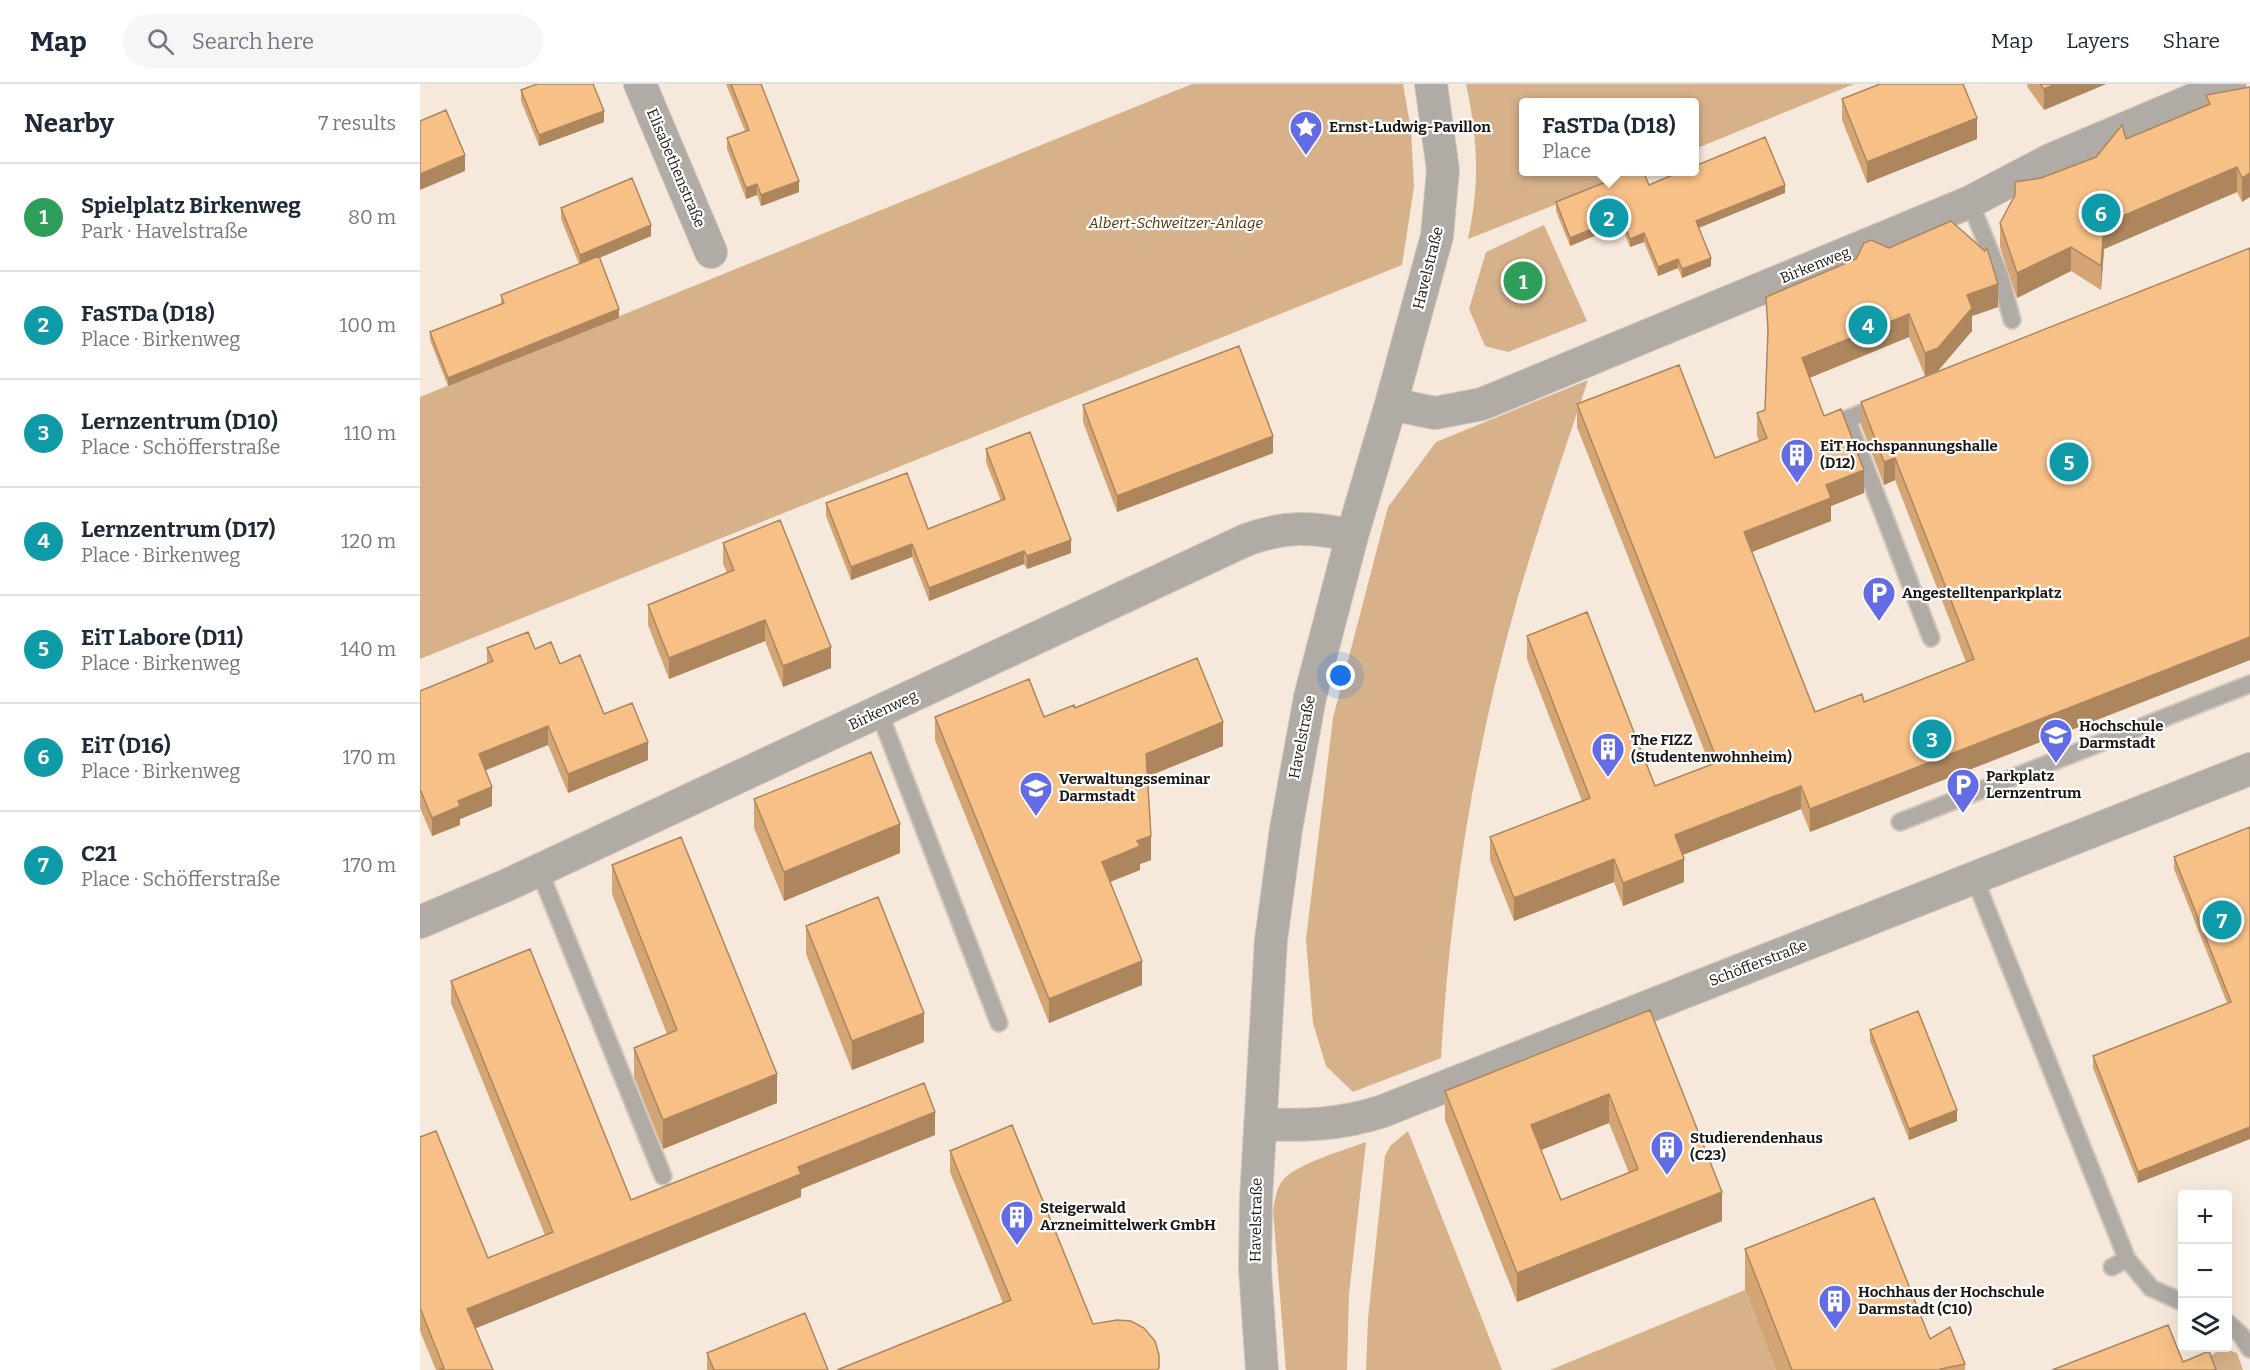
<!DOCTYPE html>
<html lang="en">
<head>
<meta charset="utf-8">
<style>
	body { margin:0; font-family:Bitter,serif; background:#f6f6f7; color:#1f2937 }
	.controls { position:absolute; right:18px; bottom:18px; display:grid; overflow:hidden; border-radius:6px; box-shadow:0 6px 24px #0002 }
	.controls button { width:54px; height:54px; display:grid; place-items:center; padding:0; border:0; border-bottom:2px solid #e0e1e3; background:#fff; color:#1f2937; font:30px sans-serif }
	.you { position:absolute; left:921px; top:592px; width:21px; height:21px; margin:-15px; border:4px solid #fff; border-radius:50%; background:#1a73e8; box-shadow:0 0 0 9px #1a73e833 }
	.badge { display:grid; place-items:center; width:39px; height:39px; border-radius:50%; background:#636ce4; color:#fff; font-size:20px; font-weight:700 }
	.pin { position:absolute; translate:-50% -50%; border:3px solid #fff; box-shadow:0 2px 6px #0006 }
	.popup { position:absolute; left:1099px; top:14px; width:180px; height:78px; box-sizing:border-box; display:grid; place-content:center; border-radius:6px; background:#fff; filter:drop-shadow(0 2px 4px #0005); font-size:20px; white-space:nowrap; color:#747a83 }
	.popup b { font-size:22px; color:#1f2937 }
	.popup::after { content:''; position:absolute; left:50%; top:100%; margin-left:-12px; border:12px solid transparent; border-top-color:#fff }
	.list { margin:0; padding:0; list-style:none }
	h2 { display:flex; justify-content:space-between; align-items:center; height:78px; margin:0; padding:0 24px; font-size:26px }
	h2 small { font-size:20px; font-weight:400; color:#747a83 }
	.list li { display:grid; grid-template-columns:39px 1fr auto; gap:18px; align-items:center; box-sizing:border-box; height:108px; padding:0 24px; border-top:2px solid #e0e1e3 }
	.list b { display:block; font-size:22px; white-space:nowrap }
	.list p { margin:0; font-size:20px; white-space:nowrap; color:#747a83 }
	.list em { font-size:20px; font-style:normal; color:#747a83 }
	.icon { flex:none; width:33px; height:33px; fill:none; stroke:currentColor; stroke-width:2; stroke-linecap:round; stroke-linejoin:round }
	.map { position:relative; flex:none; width:1830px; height:1286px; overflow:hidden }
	header { display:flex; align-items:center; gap:36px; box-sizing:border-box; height:84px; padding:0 30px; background:#fff; border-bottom:2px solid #e0e1e3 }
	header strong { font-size:28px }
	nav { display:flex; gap:33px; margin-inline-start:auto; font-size:21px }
	.search { width:420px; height:54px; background:#f6f6f7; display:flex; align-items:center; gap:15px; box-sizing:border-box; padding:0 21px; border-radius:33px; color:#747a83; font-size:22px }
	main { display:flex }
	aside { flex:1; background:#fff }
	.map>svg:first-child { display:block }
	.green { fill:#d7b18a }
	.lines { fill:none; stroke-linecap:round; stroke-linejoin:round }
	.service-casing { stroke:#d3c7bc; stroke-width:20 }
	.minor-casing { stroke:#d3c7bc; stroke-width:34 }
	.service { stroke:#b1aba5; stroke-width:16 }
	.minor { stroke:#b1aba5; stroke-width:32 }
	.wall { fill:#d4a574; fill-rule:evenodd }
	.shaded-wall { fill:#ad865e }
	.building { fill:#f7c087; stroke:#ad865e; stroke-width:1.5; fill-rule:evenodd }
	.labels { text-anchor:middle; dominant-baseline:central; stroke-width:4.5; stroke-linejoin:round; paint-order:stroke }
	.poi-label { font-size:15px; font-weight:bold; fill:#1c1713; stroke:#fff; text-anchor:start }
	.street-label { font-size:15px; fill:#1c1713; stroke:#fff }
	.park-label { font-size:15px; font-style:italic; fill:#553204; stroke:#fff }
</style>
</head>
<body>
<header>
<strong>Map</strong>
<div class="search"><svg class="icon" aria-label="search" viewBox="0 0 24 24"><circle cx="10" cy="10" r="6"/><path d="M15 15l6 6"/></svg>Search here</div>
<nav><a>Map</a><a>Layers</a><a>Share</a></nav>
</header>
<main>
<aside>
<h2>Nearby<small>7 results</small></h2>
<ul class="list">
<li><span class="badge" style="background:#2e9e5b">1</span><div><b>Spielplatz Birkenweg</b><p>Park · Havelstraße</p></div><em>80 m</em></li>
<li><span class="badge" style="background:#0f9aa8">2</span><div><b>FaSTDa (D18)</b><p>Place · Birkenweg</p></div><em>100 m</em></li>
<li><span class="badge" style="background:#0f9aa8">3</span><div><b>Lernzentrum (D10)</b><p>Place · Schöfferstraße</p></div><em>110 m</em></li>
<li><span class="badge" style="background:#0f9aa8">4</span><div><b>Lernzentrum (D17)</b><p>Place · Birkenweg</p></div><em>120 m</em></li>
<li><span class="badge" style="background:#0f9aa8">5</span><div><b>EiT Labore (D11)</b><p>Place · Birkenweg</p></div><em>140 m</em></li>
<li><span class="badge" style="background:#0f9aa8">6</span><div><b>EiT (D16)</b><p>Place · Birkenweg</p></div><em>170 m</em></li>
<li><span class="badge" style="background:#0f9aa8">7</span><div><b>C21</b><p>Place · Schöfferstraße</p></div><em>170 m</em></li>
</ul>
</aside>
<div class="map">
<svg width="1830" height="1286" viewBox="0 0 1830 1286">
	<rect width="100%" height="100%" fill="#f6e9dc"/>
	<path class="green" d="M772,0H983L991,46L994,103L982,181L0,575V313Z
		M1046,0H1434L1275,65L1274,18H1104V88H1218L1048,155C1060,99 1058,56 1046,0Z
		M1124,141L1167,237L1088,268L1065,262L1049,225L1066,168Z
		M1168,296C1144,368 1119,440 1098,513C1055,663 1030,818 1021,974L933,1008L906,982L893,939L886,855L913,634L968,423L1016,358Z
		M988,1047L1082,1286H946L948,1235L965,1072L970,1062Z
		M946,1058L929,1210L927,1286H866L853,1127C855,1117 856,1104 863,1096C878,1079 925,1066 946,1058Z
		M1325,1206L1356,1286H1130Z
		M1802,1264L1817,1269L1823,1286H1794L1789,1273Z"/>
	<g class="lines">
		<defs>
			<path id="service" d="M1550,118L1580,192L1592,236
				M1462,321L1427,335L1511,554
				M459,628L579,939
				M1480,738L1830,600
				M119,786L243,1092
				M1554,793L1707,1175L1731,1204L1762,1218
				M1692,1183L1707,1175
				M1808,1239L1821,1251L1830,1265"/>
			<path id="minor" d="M220,0L291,168
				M971,320L1015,329L1062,320L1550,118L1630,76L1810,0
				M0,838L85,802L826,456C863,442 894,442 932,452
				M840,1040C883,1042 921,1041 963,1027L1830,685
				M842,1286L835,1185L836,1115L851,856L866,745L890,613L932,452L971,320L1017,152L1023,86L1011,0"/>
		</defs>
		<use href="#service" class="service-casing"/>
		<use href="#minor" class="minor-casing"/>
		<use href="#service" class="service"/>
		<use href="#minor" class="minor"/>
	</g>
	<path class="wall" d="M306,0H341L379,108L341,122L337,111L326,115L307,65V54L325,47Z
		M1607,0H1686L1624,26L1608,4Z
		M1830,3L1822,118L1817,108L1684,165L1681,206L1651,187L1597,214L1580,163V139L1621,94L1676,73L1706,55L1786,22V11Z
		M101,6L184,38L119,62L101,17Z
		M1422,15L1557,55L1447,99L1422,36Z
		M1229,101L1365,109L1278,144L1291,182L1262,194L1258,184L1238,192L1224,158L1210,163L1201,141L1150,162L1136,127V118Z
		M141,124L231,152L179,174L199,234L28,302L10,256V248L81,220V211L159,180L141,135Z
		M1346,213L1578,223L1552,232V247L1505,292L1489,253L1389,294L1404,332L1444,409L1411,422V437L1332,468L1395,628L1444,618L1546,578L1475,396L1464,401L1441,341V318L1830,576L1390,748L1381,725L1262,771L1264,798L1203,822L1194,798L1094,837L1070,776V753L1162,717L1107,575V552L1235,702L1290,681L1157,343V320L1295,374L1339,357L1337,352V329L1345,326L1348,258Z
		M663,321L853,369L697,428L663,338Z
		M566,365L651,469L607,485L604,480L509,517L492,473L431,496L406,432V419L508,445L581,417L566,378Z
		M303,459L411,584L363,603L345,557L249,595L228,541V521L307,489L303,480Z
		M67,564L115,565L140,580L184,630L228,676L148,709L128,661L65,686L72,722L40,735V741L12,752L0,724V607L67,580Z
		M655,624L803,662L727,693L731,776L720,780V786L690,798L722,901L629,939L515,656V633H624Z
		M334,715L480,769L364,817L334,744Z
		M1830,743V1055L1718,1099L1673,984V972L1807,919L1754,785V773Z
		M192,781L357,1019L243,1065L214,993V964L247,950L192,810Z
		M386,842L504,958L432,986L386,870Z
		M31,897L211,1116L515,1051L381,1105V1113L55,1244L73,1286H16L0,1247V1053L68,1174L125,1151L31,919Z
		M1230,926L1302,1137L1097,1218L1025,1036V1007ZM1189,1039L1209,1089L1141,1116L1121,1066Z
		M1450,946L1537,1037L1489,1056L1450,957Z
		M530,1067L673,1240L739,1286L583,1219L530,1088Z
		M1325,1165L1510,1255L1545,1280V1286H1356L1325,1206Z
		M287,1269L408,1286H287Z"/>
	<path class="shaded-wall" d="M1636,0H1686L1624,26V5Z
		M184,27V38L119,62V51Z
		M1557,34V55L1447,99V78Z
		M45,71V87L0,106V90Z
		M1817,83V108L1684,165L1681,206V182L1684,140Z
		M1830,89V113L1822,118V94Z
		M379,97V108L341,122V111Z
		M337,100V111L326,115V104Z
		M1365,101V109L1276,145V137Z
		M1201,133V141L1150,162V154Z
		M231,141V152L160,182V171Z
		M1224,149V158L1210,163V155Z
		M1651,163V187L1597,214V189Z
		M1291,174V182L1262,194V185Z
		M1258,175V184L1238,192V183Z
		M1578,200V223L1552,232V247L1518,287L1505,292V269L1547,211Z
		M199,225V234L28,302V294Z
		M1489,230V253L1382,297V274Z
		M853,352V369L697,428V412Z
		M1475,374V396L1464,401V378Z
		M1444,386V409L1411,422V437L1324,471V448L1406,401Z
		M651,456V469L607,485V472Z
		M492,460V473L431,496V483Z
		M604,467V480L509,517V504Z
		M345,536V557L249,595V574Z
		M1830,553V576L1390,748V725Z
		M411,563V584L363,603V582Z
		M803,638V662L726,693V670Z
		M128,642V661L59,689V670Z
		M228,658V676L148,709V690Z
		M1381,702V725L1255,774V751Z
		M72,703V722L40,735V741L12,752V734L38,717Z
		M480,740V769L364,817V788Z
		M731,752V776L720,780V786L682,801V778L717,757Z
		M1194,775V798L1094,837V814Z
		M1264,775V798L1203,822V799Z
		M722,877V901L629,939V915Z
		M504,929V958L432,986V957Z
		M357,990V1019L243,1065V1036Z
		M1189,1010V1039L1111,1070V1041Z
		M1537,1026V1037L1489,1056V1045Z
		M515,1028V1051L381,1105V1113L47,1248V1225L378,1083Z
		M1830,1043V1055L1718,1099V1088Z
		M1302,1108V1137L1097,1218V1189Z"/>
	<path class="building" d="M117,0H173L184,27L119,51L101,6Z
		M311,0H341L379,97L341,111L337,100L326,104L307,54L329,46Z
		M1460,0H1543L1557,34L1447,78L1422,15Z
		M1620,0H1636L1624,5Z
		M1830,3V89L1822,94L1817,83L1684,140L1681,182L1651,163L1597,189L1580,139L1595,111V98L1621,94L1676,73L1702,41L1706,55L1790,20L1786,11Z
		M26,26L45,71L0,90V37Z
		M1345,53L1365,101L1276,137L1291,174L1262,185L1258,175L1238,183L1224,149L1210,155L1201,133L1150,154L1136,118L1213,87H1223L1229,101L1262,87H1275V82Z
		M212,94L231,141L160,171L141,124Z
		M1531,137L1565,167L1567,164L1578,200L1547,211L1552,224L1518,264L1505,269L1489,230L1382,274L1404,332L1421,325L1444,386L1406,401L1411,414L1324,448L1395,628L1442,610L1444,618L1554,575L1475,374L1464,378L1441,318L1830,164V553L1390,725L1381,702L1255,751L1264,775L1203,799L1194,775L1094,814L1070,753L1170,714L1107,552L1167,528L1235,702L1298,678L1157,320L1259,281L1295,374L1347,354L1337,329L1345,326L1348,246L1346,213L1436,175L1444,159L1451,156L1469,164Z
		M179,172L199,225L28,294L10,248L84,219L81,211Z
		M819,262L853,352L697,412L663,321Z
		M610,348L651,456L607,472L604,467L509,504L492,460L431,483L406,419L487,389L508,445L585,415L566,365Z
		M360,436L411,563L363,582L345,536L249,574L228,521L314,486L303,459Z
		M108,548L115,565L131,558L140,580L160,571L184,630L212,619L228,658L148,690L128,642L59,670L72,703L38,717L40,722L12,734L0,705V607L73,577L67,564Z
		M777,574L803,638L726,670L731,752L717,757L720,762L682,778L722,877L629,915L515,633L609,595L624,633L654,621L655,624Z
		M451,668L480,740L364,788L334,715Z
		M1830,743V1043L1718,1088L1673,972L1811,918L1754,773Z
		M261,753L357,990L243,1036L214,964L257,946L192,781Z
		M458,813L504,929L432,957L386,842Z
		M110,865L211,1116L504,999L515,1028L378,1083L381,1090L47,1225L73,1286H19L24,1284L0,1224V1053L16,1047L68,1174L133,1148L31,897Z
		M1230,926L1302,1108L1097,1189L1025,1007ZM1189,1010L1218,1085L1141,1116L1111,1041Z
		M1498,927L1537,1026L1489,1045L1450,946Z
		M592,1041L673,1240L697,1236L711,1237L724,1244L735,1257L739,1271V1284L737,1286H417L591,1216L530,1067Z
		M1454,1114L1510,1255L1530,1243L1545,1280L1521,1285L1522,1286H1372L1325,1165Z
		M385,1229L408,1286H294L287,1269Z
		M1748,1241L1763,1278L1789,1267L1796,1286H1632Z"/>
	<defs>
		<symbol id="sight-pin" viewBox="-11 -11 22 30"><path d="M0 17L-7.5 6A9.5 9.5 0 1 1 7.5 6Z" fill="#636ce4" stroke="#fff"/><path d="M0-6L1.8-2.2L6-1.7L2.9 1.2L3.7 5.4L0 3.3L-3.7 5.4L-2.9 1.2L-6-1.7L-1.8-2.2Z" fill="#fff"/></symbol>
		<symbol id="building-pin" viewBox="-11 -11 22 30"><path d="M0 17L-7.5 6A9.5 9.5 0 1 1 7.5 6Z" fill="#636ce4" stroke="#fff"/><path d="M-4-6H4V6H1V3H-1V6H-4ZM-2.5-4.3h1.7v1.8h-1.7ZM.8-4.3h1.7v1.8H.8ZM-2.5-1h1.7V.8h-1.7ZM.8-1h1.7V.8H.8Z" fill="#fff"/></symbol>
		<symbol id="parking-pin" viewBox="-11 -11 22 30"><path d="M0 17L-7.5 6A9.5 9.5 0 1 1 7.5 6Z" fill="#636ce4" stroke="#fff"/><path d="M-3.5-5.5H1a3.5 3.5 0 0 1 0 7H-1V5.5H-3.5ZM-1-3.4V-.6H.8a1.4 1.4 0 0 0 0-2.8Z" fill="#fff"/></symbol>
		<symbol id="university-pin" viewBox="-11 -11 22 30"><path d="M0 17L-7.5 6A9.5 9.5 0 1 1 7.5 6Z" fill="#636ce4" stroke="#fff"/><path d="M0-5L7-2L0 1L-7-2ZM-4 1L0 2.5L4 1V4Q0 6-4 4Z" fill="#fff"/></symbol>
	</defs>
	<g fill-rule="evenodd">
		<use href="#sight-pin" x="867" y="24" width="38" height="52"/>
		<use href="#building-pin" x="1358" y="352" width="38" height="52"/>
		<use href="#parking-pin" x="1440" y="490" width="38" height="52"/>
		<use href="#university-pin" x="1617" y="632" width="38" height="52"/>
		<use href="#building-pin" x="1169" y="646" width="38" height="52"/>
		<use href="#parking-pin" x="1524" y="682" width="38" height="52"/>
		<use href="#university-pin" x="597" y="685" width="38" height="52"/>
		<use href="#building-pin" x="1228" y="1044" width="38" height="52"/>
		<use href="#building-pin" x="578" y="1114" width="38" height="52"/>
		<use href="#building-pin" x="1396" y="1198" width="38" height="52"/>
	</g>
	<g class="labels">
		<g class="poi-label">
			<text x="909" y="43">Ernst-Ludwig-Pavillon</text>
			<text x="1400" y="362">EiT Hochspannungshalle<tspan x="1400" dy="17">(D12)</tspan></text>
			<text x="1482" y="509">Angestelltenparkplatz</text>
			<text x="1659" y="642">Hochschule<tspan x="1659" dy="17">Darmstadt</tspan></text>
			<text x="1211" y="656">The FIZZ<tspan x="1211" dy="17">(Studentenwohnheim)</tspan></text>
			<text x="1566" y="692">Parkplatz<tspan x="1566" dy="17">Lernzentrum</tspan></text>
			<text x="639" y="695">Verwaltungsseminar<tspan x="639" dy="17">Darmstadt</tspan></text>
			<text x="1270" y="1054">Studierendenhaus<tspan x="1270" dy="17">(C23)</tspan></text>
			<text x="620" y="1124">Steigerwald<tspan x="620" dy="17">Arzneimittelwerk GmbH</tspan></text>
			<text x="1438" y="1208">Hochhaus der Hochschule<tspan x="1438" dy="17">Darmstadt (C10)</tspan></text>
		</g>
		<g class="street-label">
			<text transform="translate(256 84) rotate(67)">Elisabethenstraße</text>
			<text transform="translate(1395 181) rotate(-22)">Birkenweg</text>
			<text transform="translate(1008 184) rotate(-76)">Havelstraße</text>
			<text transform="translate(463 626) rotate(-25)">Birkenweg</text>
			<text transform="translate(882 653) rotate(-79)">Havelstraße</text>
			<text transform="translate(1338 879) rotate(-21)">Schöfferstraße</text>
			<text transform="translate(836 1136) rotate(-89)">Havelstraße</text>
		</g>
		<g class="park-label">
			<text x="756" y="139">Albert-Schweitzer-Anlage</text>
		</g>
	</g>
</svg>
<div class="controls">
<button>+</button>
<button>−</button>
<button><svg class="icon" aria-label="layers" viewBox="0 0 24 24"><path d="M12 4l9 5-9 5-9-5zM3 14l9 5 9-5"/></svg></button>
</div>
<div class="you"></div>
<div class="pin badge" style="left:1103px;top:197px;background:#2e9e5b">1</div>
<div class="pin badge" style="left:1189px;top:134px;background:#0f9aa8">2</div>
<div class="popup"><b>FaSTDa (D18)</b>Place</div>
<div class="pin badge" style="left:1512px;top:655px;background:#0f9aa8">3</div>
<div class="pin badge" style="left:1448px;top:241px;background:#0f9aa8">4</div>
<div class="pin badge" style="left:1649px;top:378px;background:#0f9aa8">5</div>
<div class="pin badge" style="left:1681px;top:129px;background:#0f9aa8">6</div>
<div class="pin badge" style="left:1802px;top:836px;background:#0f9aa8">7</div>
</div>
</main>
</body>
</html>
